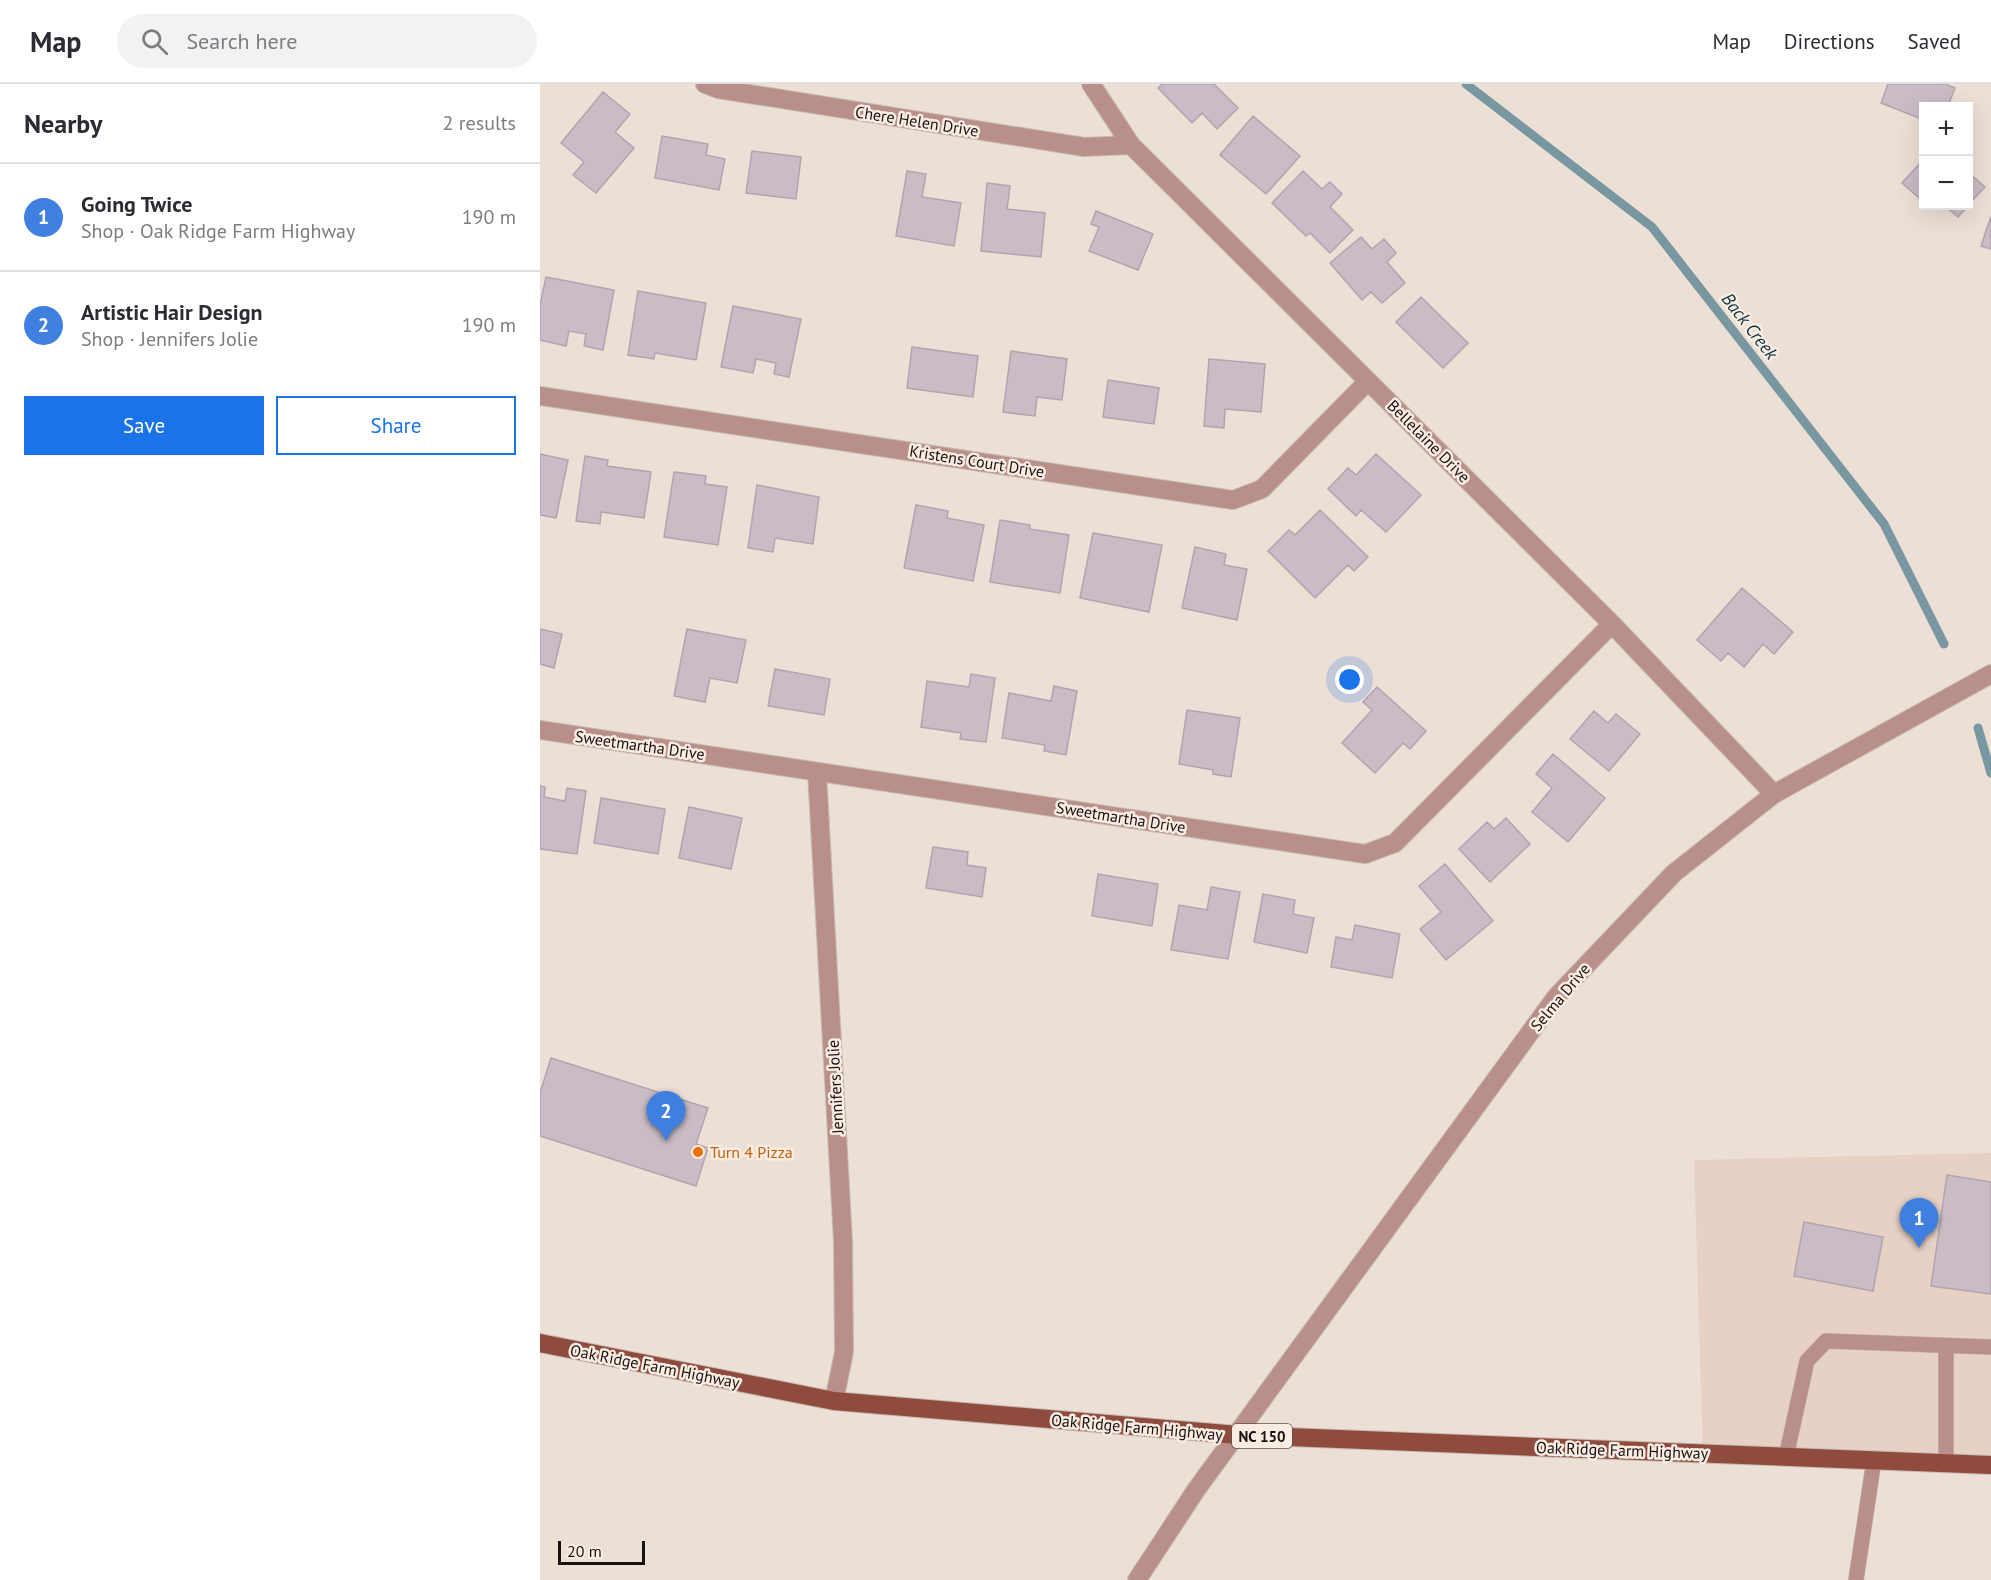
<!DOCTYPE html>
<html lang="en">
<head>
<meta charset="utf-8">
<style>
	body { margin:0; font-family:"PT Sans",sans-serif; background:#f2f2f3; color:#2b2b33 }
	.controls { position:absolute; right:18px; top:18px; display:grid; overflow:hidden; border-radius:0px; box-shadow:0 6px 24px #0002 }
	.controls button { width:54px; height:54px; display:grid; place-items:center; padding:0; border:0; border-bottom:2px solid #e1e1e2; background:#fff; color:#2b2b33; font:30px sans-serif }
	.scale { position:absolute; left:18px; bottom:15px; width:87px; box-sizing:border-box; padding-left:6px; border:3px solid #16120f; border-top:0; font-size:16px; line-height:21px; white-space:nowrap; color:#16120f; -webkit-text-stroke:4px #faece3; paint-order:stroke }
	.you { position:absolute; left:810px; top:596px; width:21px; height:21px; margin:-15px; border:4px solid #fff; border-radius:50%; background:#1a73e8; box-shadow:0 0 0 9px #1a73e833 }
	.badge { display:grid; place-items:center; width:39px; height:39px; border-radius:50%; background:#1a73e8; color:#fff; font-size:20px; font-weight:700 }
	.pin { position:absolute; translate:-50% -50px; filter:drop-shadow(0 2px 3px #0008) }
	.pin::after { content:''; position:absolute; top:32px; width:21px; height:18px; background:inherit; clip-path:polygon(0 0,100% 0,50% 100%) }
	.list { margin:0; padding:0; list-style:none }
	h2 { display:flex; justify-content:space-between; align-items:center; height:78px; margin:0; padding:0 24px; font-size:26px }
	h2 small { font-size:20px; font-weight:400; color:#7c7c81 }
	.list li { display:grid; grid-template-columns:39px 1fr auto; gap:18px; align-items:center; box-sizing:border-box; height:108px; padding:0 24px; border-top:2px solid #e1e1e2 }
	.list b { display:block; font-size:22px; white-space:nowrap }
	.list p { margin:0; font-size:20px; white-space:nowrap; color:#7c7c81 }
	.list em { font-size:20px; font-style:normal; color:#7c7c81 }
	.actions { display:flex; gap:12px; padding:18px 24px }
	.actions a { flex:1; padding:14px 0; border:2px solid #1a73e8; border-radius:0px; text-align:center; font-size:21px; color:#1a73e8 }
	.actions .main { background:#1a73e8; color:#fff }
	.icon { flex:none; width:33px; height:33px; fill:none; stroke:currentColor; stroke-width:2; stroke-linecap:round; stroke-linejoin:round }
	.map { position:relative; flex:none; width:1451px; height:1496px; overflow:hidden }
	header { display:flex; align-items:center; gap:36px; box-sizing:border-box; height:84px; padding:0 30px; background:#fff; border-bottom:2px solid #e1e1e2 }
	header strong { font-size:28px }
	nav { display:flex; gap:33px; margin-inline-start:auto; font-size:21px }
	.search { width:420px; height:54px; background:#f2f2f3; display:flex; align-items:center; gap:15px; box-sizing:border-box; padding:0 21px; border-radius:33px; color:#7c7c81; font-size:22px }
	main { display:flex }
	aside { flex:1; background:#fff }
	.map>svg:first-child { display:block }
	.built { fill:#e6d1c4 }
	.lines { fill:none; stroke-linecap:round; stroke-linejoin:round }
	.stream { stroke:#7897a0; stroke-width:9 }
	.building { fill:#c9bcc6; stroke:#b1a4ae; stroke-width:1.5 }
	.lane-casing { stroke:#c5bab2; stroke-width:16 }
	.street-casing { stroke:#c5bab2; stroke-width:20 }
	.primary-casing { stroke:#c5bab2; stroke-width:20 }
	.lane { stroke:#b99089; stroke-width:15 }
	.street { stroke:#b99089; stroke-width:18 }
	.primary { stroke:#904b3f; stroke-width:18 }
	.food-dot { fill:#e8710a; stroke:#faece3; stroke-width:2 }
	.labels { text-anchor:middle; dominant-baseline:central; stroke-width:5; stroke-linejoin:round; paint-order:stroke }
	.shield { fill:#faece3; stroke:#5a534f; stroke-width:1.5 }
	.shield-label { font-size:15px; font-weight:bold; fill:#16120f }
	.street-label { font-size:16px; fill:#16120f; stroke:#faece3 }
	.food-label { font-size:16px; fill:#c56008; stroke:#faece3; text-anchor:start }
	.water-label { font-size:18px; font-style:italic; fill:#0a3641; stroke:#faece3 }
</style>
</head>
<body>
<header>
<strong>Map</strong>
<div class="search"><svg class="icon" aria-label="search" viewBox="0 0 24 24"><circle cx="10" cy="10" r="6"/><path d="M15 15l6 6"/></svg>Search here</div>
<nav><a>Map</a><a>Directions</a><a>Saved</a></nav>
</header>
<main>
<aside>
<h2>Nearby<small>2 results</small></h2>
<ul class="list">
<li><span class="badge" style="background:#3f7fe0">1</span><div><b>Going Twice</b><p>Shop · Oak Ridge Farm Highway</p></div><em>190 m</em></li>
<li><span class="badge" style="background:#3f7fe0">2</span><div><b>Artistic Hair Design</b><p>Shop · Jennifers Jolie</p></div><em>190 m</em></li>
</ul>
<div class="actions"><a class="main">Save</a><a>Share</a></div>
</aside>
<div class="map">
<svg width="1451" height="1496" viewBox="0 0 1451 1496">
	<rect width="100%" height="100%" fill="#ecdfd6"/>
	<path class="built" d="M1451,1069V1380L1163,1370L1154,1076Z"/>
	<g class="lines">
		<path class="stream" d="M926,0L1112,143L1344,440L1404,560
			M1438,644L1451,689"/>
	</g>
	<path class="building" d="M622,0H674L698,24L677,45L662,29L652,39L618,4Z
		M1348,0H1405L1415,4L1408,22H1384V36L1341,19Z
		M63,8L90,30L75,48L94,64L56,109L33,91L44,78L21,59Z
		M713,32L760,72L726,110L680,71Z
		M122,52L168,60L166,71L185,75L179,106L115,94Z
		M212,67L261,73L256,115L206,109Z
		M1384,75V118L1362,99Z
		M367,87L386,90L382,113L421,119L414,162L356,152Z
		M763,87L782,105L790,98L802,110L790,123L813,146L790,169L770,149L766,152L732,119Z
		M1428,88L1445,103L1428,121Z
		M447,99L470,102L467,125L505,129L501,173L441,167Z
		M1405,122H1428L1418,133Z
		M556,127L613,150L598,186L549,167L559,143L551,140Z
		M1451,132V165L1441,162Z
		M821,153L832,165L844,155L856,169L847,178L865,199L842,219L831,208L822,216L790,179Z
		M6,193L74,206L63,266L44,262L46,250L29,247L26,262L0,256V221Z
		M98,207L166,219L156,276L115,269L114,275L88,271Z
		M881,213L928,259L903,284L856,238Z
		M193,222L261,235L249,293L234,290L236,279L216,275L213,289L181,283Z
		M372,263L438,272L433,313L367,304Z
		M471,267L527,275L522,316L497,313L495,332L463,328Z
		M669,275L725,280L721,328L685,325L684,344L664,342Z
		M568,296L619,304L614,340L563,333Z
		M0,370L28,376L16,434L0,431Z
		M836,370L881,411L846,448L821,426L816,432L788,405L808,384L816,391Z
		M45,372L68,376L67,382L111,388L104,434L61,428L60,440L36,437Z
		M134,388L166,392L165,400L187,403L178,461L124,453Z
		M217,401L279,413L273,460L235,454L233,468L208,464Z
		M376,421L408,427L407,434L444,441L433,497L364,484Z
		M780,426L828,473L814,487L808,481L775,514L728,467L749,446L755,451Z
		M460,436L490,441L489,445L529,451L520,509L450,498Z
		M553,449L622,461L609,528L540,514Z
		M655,463L686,470L684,481L707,485L697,536L642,524Z
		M1202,504L1253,548L1234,570L1223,560L1204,583L1188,569L1181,577L1157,556Z
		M0,545L22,550L14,584L0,580Z
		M147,545L206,556L197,599L170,594L165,618L134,612Z
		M235,585L290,595L284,631L228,622Z
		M431,590L455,594L446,658L420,655L421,649L381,643L387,597L429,603Z
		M514,602L537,607L526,671L504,667L505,661L462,654L469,609L511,617Z
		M837,603L886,647L870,665L863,659L835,689L802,659L832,626L823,618Z
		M647,626L700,634L691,693L673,690V686L639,680Z
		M1054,627L1068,639L1076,630L1100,650L1069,687L1030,655Z
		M1013,670L1065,714L1028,758L992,728L1012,704L996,690Z
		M0,702L5,703L4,713L25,717L27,704L46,707L37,770L0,765Z
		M61,714L125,725L118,770L54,759Z
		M149,723L202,734L191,785L139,774Z
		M966,734L990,760L950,798L919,765L947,738L954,745Z
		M393,763L428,768L427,781L446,784L442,813L386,804Z
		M905,780L953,837L906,876L880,845L901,828L879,802Z
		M558,790L618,800L612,842L552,832Z
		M671,803L700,808L688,875L631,866L639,821L667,826Z
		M723,810L755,816L753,830L774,834L767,869L714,858Z
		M815,841L860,850L852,894L791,883L796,853L812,856Z
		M11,974L168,1024L156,1060L168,1064L156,1102L0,1052V1009Z
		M1407,1091L1451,1098V1210L1391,1202Z
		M1264,1138L1343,1153L1333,1207L1254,1192Z"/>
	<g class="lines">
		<defs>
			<path id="lane" d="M1246,1373L1267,1277L1286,1257L1451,1263
				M1406,1379V1262
				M1316,1496L1334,1376"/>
			<path id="street" d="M165,0L178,5L544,63L591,61
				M551,0L591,61L1072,540L1234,710
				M0,312L693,416L722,405L828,297
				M0,646L825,770L855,759L1072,540
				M277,688L303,1158L304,1268L294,1317
				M597,1496L656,1406L1016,913L1134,789L1234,710L1451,590"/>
			<path id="primary" d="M0,1259L294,1317L698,1351L1451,1381"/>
		</defs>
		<use href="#lane" class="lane-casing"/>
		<use href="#street" class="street-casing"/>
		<use href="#primary" class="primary-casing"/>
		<use href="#lane" class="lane"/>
		<use href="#street" class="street"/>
		<use href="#primary" class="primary"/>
	</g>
	<circle class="food-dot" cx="158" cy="1068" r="6"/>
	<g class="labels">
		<rect class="shield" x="692" y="1340" width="60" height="24" rx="4.5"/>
		<g class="shield-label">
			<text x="722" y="1352">NC 150</text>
		</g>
		<g class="street-label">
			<text transform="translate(377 37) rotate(9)">Chere Helen Drive</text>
			<text transform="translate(889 357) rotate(45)">Bellelaine Drive</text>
			<text transform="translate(437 377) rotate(9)">Kristens Court Drive</text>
			<text transform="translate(100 661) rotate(8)">Sweetmartha Drive</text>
			<text transform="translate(581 733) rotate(9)">Sweetmartha Drive</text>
			<text transform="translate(1020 913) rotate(-50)">Selma Drive</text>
			<text transform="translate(295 1003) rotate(-93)">Jennifers Jolie</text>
			<text transform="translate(115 1282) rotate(11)">Oak Ridge Farm Highway</text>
			<text transform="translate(597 1343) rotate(5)">Oak Ridge Farm Highway</text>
			<text transform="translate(1082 1366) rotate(2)">Oak Ridge Farm Highway</text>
		</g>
		<g class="food-label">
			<text x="170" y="1068">Turn 4 Pizza</text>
		</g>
		<g class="water-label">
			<text transform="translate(1210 242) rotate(52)">Back Creek</text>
		</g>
	</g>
</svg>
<div class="controls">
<button>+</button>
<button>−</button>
</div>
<div class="scale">20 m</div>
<div class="you"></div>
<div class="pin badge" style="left:1379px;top:1164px;background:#3f7fe0">1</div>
<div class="pin badge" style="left:126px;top:1057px;background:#3f7fe0">2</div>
</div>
</main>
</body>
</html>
